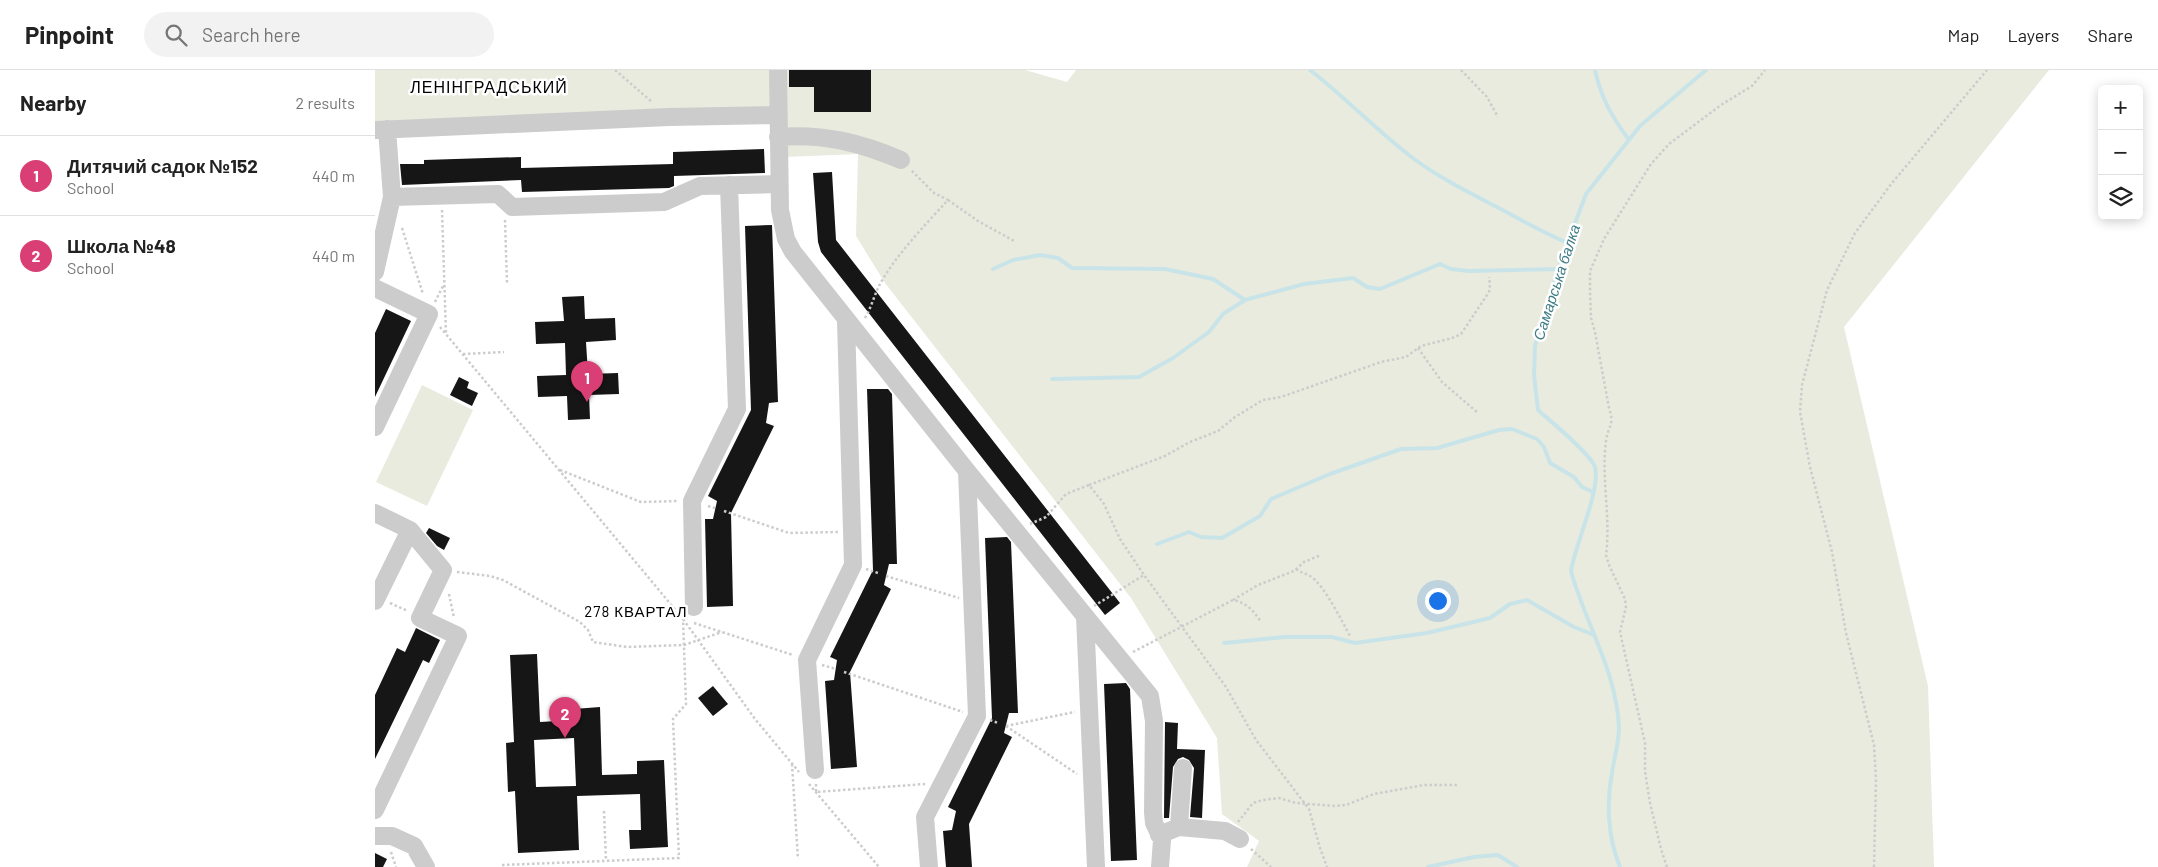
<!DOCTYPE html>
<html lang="en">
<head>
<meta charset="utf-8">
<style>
	body { margin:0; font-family:Barlow,sans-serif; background:#f2f2f2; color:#222 }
	.controls { position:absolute; right:15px; top:15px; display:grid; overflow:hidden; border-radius:8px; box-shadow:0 2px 12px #0003 }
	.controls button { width:45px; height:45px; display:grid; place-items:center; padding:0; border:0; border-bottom:1px solid #e0e0e0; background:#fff; color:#222; font:25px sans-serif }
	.you { position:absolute; left:1062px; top:530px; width:18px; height:18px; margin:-12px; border:4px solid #fff; border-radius:50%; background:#1a73e8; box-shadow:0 0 0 8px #1a73e833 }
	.badge { display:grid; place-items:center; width:32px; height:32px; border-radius:50%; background:#d93f74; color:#fff; font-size:16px; font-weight:700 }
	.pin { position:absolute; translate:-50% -41px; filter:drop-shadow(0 1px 2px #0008) }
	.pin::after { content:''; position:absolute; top:26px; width:18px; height:15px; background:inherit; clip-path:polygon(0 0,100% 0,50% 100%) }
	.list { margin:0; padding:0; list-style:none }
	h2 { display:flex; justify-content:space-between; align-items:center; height:65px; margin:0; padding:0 20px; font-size:21px }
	h2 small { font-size:16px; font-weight:400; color:#767676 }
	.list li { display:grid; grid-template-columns:32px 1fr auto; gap:15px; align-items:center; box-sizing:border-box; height:80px; padding:0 20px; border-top:1px solid #e0e0e0 }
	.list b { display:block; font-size:19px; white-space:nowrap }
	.list p { margin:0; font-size:16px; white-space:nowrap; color:#767676 }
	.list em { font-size:16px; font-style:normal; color:#767676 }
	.icon { flex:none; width:28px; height:28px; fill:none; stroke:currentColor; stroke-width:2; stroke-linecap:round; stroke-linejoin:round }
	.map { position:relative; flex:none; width:1783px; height:797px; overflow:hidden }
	header { display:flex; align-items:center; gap:30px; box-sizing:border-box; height:70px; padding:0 25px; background:#fff; border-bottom:1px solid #e0e0e0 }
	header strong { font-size:24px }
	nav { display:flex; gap:28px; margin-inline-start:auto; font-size:18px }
	.search { width:350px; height:45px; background:#f2f2f2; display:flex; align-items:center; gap:12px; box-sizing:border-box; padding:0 18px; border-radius:28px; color:#767676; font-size:19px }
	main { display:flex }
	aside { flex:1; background:#fff }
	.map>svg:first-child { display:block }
	.green { fill:#e9ebde }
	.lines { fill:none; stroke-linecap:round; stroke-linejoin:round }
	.stream { stroke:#c9e4e8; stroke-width:4 }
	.building { fill:#161616; fill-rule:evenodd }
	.path { stroke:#ccc; stroke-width:2.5; stroke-dasharray:2.5 2.5; stroke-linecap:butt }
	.minor { stroke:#ccc; stroke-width:18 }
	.labels { text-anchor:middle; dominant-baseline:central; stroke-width:5; stroke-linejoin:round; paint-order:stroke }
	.water-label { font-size:15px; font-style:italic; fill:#407d86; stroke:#fff }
	.neighbourhood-label { font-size:15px; letter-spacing:1px; fill:#000; stroke:#fff }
	.quarter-label { font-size:16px; letter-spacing:1px; fill:#000; stroke:#fff }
</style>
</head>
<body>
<header>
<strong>Pinpoint</strong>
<div class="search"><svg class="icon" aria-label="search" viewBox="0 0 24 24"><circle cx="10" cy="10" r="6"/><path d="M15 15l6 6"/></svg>Search here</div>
<nav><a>Map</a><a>Layers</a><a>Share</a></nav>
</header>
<main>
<aside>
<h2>Nearby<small>2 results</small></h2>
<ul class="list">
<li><span class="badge">1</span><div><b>Дитячий садок №152</b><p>School</p></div><em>440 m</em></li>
<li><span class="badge">2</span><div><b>Школа №48</b><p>School</p></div><em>440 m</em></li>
</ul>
</aside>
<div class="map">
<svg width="1783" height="797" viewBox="0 0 1783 797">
	<rect width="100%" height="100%" fill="#fff"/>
	<path class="green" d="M0,0H402L403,50L0,62Z
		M407,0H650L692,12L701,0H1674L1469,257L1553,616L1559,797H872L884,771L847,744L842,668L756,528L510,213L481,166L483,84L410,87Z
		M47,315L98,340L52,436L1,412Z"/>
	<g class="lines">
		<path class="stream" d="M935,0C971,28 1003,62 1039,89C1065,108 1093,122 1122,137C1145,149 1168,163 1193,173
			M1220,0C1226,28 1237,47 1254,70
			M618,199L638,190L665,185L683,188L697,198L790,199L838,209L870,230L929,214L978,208L992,217L1005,219L1065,194L1076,199L1094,201L1183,199
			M677,309L764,307L798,288L834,262L848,244L870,230
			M782,474L814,462L826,467L847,468L885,446L896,429L955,404L1026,379L1062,378L1124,360L1137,359L1162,369L1169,377L1175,393L1199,407L1207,417L1218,422
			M849,573L909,567H957L980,573L1052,563L1115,548L1135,534L1152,530L1199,557L1219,565
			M1053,797L1099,787L1123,785L1142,797
			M1245,797C1233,768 1231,734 1237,703C1239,689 1244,672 1244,658C1242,602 1210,553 1196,501C1200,475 1226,419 1220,397C1216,384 1175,351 1163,340L1159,305L1160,276L1183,199L1211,124L1265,56L1331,0"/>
	</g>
	<path class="building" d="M414,0H496V42H439V17H414Z
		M389,79L390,103L299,106V116L294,118L147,122L146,110L27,115L25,94H49V90L146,87V98L298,94V82Z
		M457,102L461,170L745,533L730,545L446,182L443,172L438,103Z
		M397,155L403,332L394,333L391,353L399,356L356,443L358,536L332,537L330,449H338L342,431L333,426L376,340L370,156Z
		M209,226L210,249L240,248L241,270L211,272L213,304L243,303L244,324L214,325L215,349L193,350L192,326L163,327L162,306L191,305L190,273L161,274L160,252L189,251L187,227Z
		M11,239L36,251L0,327V263Z
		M84,307L94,312L92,318L103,323L97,336L75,325Z
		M492,319H513L517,324L522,494H514L509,515L516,519L475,602L482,697L456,699L450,611L459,610L462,590L455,587L498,500Z
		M54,458L75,468L69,480L62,476L51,463Z
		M632,467L636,472L643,643H634L629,663L637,667L594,754L597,797H571L568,761L577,760L581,741L573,737L617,648L610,468Z
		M41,558L65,570L54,593L48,590L0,689V625L22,578L30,582Z
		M162,584L165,652L199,650V639L225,637L227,705L262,704V691L289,690L293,777L255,779L254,760H266L265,724L202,726L204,780L143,783L140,721L133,722L131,673L139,672L135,585ZM199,668L201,716L161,717L159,670Z
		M751,613L755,619L762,790L736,791L729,614Z
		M338,616L353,634L338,646L323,628Z
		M790,652L803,653L802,679L830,680L827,748L815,747L819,698L814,690L808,687L803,689L798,697L794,748H789Z
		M0,783L12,789L8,797H0Z"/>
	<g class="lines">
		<path class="path" d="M240,0L277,32
			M1086,0L1112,27L1123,47
			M573,130L603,151L641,172
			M67,140L71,264
			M130,150L132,213
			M27,158L48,224
			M60,232L69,214
			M490,248C496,238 499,226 504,216C519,187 551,154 573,130L559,123L536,100
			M65,257L308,549L380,649L424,702
			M1043,278L1067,312L1103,343
			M88,284L129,282
			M185,400L266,432L303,431
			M714,415L790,386L815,372L843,361L860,347L888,330L906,327L1006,292L1031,287L1046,276L1077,268L1086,264L1114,222L1115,215L1114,207
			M333,436L340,438
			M349,441L414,463L463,462
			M655,454L671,447L691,424L714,415L729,434L745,469L769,505
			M491,499L503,503
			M921,499C926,503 930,503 935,506C948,513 968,553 975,566
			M82,502L115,506L128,510L205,552L213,560L218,572L252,577L309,575L347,562
			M511,506L584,528
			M74,524L79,548
			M858,530L883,515L919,501L929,492L946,485
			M15,533L33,541
			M719,536L769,505L851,617L881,670L934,739L945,778L952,797
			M319,553L418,585
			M758,582L858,530C872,533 878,540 886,552
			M447,595L461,599
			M469,602L588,642
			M615,650L623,653
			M631,656L702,704
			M631,656L700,642
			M417,694L423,789
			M434,714L504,797
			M441,714V722L550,714
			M229,741L231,791
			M863,752L878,733L888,730L904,728L921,733L960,736L971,735L999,724L1049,715H1082
			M876,779L896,797
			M16,782L21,797
			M127,795L304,788L298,649L311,634L308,549
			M1292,797L1286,779L1275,733L1270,701V673L1245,562L1251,537L1250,529L1234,495L1231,485C1236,447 1226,408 1231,371C1233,355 1240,356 1234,338L1220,262L1216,248L1215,222V201L1229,169L1276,94L1294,74L1346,35L1377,16L1390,0
			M1499,797L1501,710L1499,675L1471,563L1457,482L1435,397L1425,342L1427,315L1452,220L1480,163L1517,113L1612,0"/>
		<path class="minor" d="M403,0L405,140L411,169L418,182L592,401L710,546
			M0,60L294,47L403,45
			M403,67C448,63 486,73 526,90
			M17,127L123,124L137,137L289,132L325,116L404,114
			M0,202L17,127L12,59
			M0,218L54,244L0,357
			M0,443L35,460L68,500L45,548L83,566L0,740
			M0,531L35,460
			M319,537L317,431L362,339L354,115
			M440,700L432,590L478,495L471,251
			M804,757L808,698
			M784,765L804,757L850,761L865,769
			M0,766H17L39,776L51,797
			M554,797L550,747L602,646L592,401
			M721,797L710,546L775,626L779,651L778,742L779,753L787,770L785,797"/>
	</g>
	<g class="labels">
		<g class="water-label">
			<text transform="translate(1181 212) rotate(-72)">Самарська балка</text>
		</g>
		<g class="neighbourhood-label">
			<text x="261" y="541">278 КВАРТАЛ</text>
		</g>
		<g class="quarter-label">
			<text x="114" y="16">ЛЕНІНГРАДСЬКИЙ</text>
		</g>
	</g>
</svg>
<div class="controls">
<button>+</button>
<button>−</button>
<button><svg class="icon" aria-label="layers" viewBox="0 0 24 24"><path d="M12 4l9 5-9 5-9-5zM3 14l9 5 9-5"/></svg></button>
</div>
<div class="you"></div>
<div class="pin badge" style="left:212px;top:332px">1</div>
<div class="pin badge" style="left:190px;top:668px">2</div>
</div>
</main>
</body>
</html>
